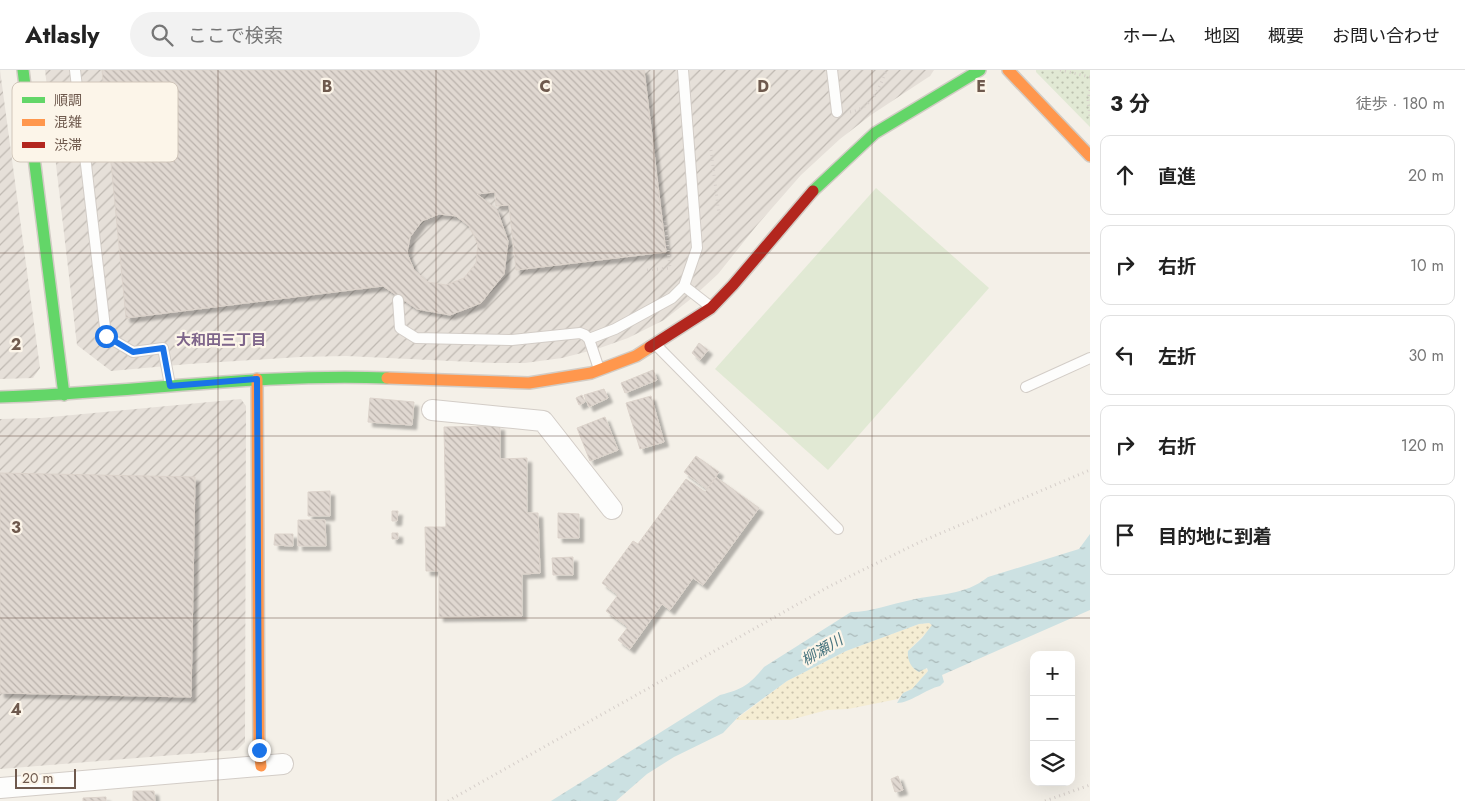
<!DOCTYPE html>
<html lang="ja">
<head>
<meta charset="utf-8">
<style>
	body { margin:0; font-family:Jost,"Noto Sans JP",sans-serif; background:#f2f2f2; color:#222 }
	.controls { position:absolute; right:15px; bottom:15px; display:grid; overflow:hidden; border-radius:10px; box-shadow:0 5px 20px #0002 }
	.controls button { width:45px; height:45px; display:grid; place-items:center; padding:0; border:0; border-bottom:1px solid #e0e0e0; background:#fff; color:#222; font:25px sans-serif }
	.scale { position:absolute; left:15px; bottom:12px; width:61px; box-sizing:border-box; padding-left:5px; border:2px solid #6e594d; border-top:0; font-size:14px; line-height:18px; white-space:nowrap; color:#6e594d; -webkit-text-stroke:4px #fcf5e9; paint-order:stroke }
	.stop { position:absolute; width:15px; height:15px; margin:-11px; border:4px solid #1a73e8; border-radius:50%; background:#fff }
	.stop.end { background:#1a73e8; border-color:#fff; box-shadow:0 1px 5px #0008 }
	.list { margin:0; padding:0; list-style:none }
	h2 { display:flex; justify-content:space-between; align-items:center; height:65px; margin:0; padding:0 20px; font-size:21px }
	h2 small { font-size:16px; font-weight:400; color:#767676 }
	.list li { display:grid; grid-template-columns:32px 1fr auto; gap:15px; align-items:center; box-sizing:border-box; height:80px; margin:0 10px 10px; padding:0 10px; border:1px solid #e0e0e0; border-radius:10px }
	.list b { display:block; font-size:19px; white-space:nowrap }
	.list em { font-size:16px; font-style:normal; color:#767676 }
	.icon { flex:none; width:28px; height:28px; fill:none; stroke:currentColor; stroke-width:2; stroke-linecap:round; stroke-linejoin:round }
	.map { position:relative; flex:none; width:1090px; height:731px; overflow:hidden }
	header { display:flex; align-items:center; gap:30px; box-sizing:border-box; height:70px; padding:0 25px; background:#fff; border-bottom:1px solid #e0e0e0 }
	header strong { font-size:24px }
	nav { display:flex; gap:28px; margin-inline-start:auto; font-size:18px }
	.search { width:350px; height:45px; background:#f2f2f2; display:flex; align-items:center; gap:12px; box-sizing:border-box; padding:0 18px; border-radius:28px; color:#767676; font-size:19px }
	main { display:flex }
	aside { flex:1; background:#fff }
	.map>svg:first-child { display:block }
	.industrial { fill:url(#industrial-furrows) }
	.sand { fill:url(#sand-dots) }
	.park { fill:url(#park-dots) }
	.pitch { fill:#e1e9d4 }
	.water { fill:url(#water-ripples) }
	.building { fill:url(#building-back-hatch); stroke:#dcd3cb; fill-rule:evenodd; filter:url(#shadow) }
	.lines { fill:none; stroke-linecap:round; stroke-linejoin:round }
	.lane-casing { stroke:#d3cdc7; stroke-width:12 }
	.street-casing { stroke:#d3cdc7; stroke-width:22 }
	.fast-casing { stroke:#d2ccc5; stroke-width:14 }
	.slow-casing { stroke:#d2ccc5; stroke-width:14 }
	.jam-casing { stroke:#d2ccc5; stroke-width:14 }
	.path { stroke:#d6cfca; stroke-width:3; stroke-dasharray:1 4; stroke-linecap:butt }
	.lane { stroke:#fdfdfc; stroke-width:10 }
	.street { stroke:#fdfdfc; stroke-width:20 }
	.fast { stroke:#63d668; stroke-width:11 }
	.slow { stroke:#ff974d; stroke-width:11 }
	.jam { stroke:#b3261e; stroke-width:11 }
	.route { stroke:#1a73e8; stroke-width:6 }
	.grid { fill:none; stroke:#6e594d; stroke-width:1; stroke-opacity:0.55 }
	.labels { text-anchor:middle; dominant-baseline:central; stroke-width:4.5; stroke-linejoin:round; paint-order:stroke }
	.neighbourhood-label { font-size:15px; font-weight:bold; fill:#7e658a; stroke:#fcf5e9 }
	.water-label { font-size:15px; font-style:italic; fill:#49757f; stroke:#fcf5e9 }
	.key { fill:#fcf5e9; stroke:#d1c6ba; stroke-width:1 }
	.key-label { font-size:14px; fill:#6e594d }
	.grid-label { font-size:16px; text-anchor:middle; font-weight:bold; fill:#6e594d; stroke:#fcf5e9; stroke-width:4.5; stroke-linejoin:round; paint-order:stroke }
</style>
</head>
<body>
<header>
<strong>Atlasly</strong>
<div class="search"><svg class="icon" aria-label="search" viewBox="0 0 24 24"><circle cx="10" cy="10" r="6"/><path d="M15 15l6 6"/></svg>ここで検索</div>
<nav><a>ホーム</a><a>地図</a><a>概要</a><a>お問い合わせ</a></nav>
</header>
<main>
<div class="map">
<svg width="1090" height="731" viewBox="0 0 1090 731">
	<defs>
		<pattern id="industrial-furrows" width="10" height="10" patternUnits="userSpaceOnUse" patternTransform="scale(1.25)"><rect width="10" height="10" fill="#e6e0d9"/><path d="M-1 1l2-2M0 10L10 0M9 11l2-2" fill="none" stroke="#bfb9b2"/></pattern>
		<pattern id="sand-dots" width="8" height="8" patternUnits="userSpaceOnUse" patternTransform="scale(1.25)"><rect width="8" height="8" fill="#f5edd3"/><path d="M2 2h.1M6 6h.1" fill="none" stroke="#cbc3ad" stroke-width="1.8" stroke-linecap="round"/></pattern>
		<pattern id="park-dots" width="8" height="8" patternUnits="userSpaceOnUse" patternTransform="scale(1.25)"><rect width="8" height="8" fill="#e1e9d4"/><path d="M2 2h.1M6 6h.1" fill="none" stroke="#bbc0ae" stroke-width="1.8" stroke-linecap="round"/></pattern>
		<pattern id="water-ripples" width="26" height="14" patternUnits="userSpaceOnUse" patternTransform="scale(1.25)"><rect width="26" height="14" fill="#cce1e2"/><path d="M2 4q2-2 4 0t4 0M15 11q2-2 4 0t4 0" fill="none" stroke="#aab9b9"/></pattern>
		<pattern id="building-back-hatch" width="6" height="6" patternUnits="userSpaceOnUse" patternTransform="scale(1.25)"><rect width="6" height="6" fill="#e0d8d1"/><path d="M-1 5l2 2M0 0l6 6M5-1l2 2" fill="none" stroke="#bab2ac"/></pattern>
		<filter id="shadow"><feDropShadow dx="4.5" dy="4.5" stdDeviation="1" flood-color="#0004"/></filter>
	</defs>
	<rect width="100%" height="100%" fill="#f4f0e8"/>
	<path class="industrial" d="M0,0L40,298L33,308L0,309Z
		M45,0H934L930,6L871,45L840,69L801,105L758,154L718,204L692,228L664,250L628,268L597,279L562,288L525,293H493L346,286L300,287L189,294L111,301L77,275Z
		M241,329L246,336L245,672L237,680L0,699V349L41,348Z"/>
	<path class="sand" d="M929,553L932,555L931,558L908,581L928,601L912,619L903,623L898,629L848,639L827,640L790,650H735L787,611L846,581L919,554Z"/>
	<path class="park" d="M1036,0H1090V57L1036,2Z"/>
	<path class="pitch" d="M876,118L989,218L828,400L715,299Z"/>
	<path class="water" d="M1090,464V540L942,605L944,612L940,616C926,619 910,633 897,633L903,623L912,619L928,601L927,598L919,602C911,598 907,590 908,581L922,568L932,555L929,553L919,554L846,581L787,611L739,646L723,663L674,687L647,704L616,731H551L720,625C743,619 749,615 764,597L851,542C871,542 891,534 911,530C940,523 964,526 988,507L1079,479Z"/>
	<path class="building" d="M102,0H644L666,182L516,200L509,135L496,136L495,122L477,124L497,140L508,171L504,204L481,233L450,245L417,239L383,216L126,248ZM439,144L456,146L469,156L478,174L476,193L464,208L446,215L428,212L414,200L407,183L410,167L422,151Z
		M699,273L708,280L700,290L692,283Z
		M653,300L657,310L625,323L621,313Z
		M604,319L608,328L589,337L584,325Z
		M582,325L585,332L579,335L576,328Z
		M651,326L664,372L640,379L626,333Z
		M370,328L414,332L412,355L368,352Z
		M605,347L618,380L590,391L577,358Z
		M500,356V389L527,388V443H538L540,503L522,504V546L439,547V501H426L425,457H446L444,357Z
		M696,386L719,402L707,419L684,402Z
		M0,403L195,407L191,627L0,623Z
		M716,407L759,438L703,515L693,508L670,540L662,534L630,579L618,570L628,557L606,541L618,525L602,513L633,471L638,474L686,409L705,422Z
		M330,421V446H308V422Z
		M392,441H398L397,451H392Z
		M558,443L579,444V468H558Z
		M298,450H325L326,476H298Z
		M392,463H398V469H392Z
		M275,464H293V476L274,475Z
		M573,487V505H553L552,488Z
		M898,706L903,720L895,722L891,709Z
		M133,721H154L155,731H133Z
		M106,727V731H83V728Z"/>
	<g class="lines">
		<defs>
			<path id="lane" d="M75,0L106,266L133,282L163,278L170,315
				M832,0L837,42
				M684,216L711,237
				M398,230L400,258L416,268L512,270L580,263L585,265L589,269L615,259L672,228L684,216L697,178L683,0
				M589,269L599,299
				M656,275L838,459
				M1026,317L1090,288"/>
			<path id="street" d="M432,340L543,351L612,439
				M0,718L283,694"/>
			<path id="fast" d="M23,0L64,325
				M813,121L875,63L980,0
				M0,327C129,323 258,303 387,308"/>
			<path id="slow" d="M1008,0L1090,86
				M387,308L529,313L591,303L636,286L650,277
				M257,309L259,680L261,696"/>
			<path id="jam" d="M650,277L711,238L733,215L813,121"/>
		</defs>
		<use href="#lane" class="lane-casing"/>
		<use href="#street" class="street-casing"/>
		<use href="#fast" class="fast-casing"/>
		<use href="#slow" class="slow-casing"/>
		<use href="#jam" class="jam-casing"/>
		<path class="path" d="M1060,0L1090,7
			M1090,20L1088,29L1090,48
			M850,42C871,39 880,18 886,0
			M711,80L719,145
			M647,200L670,198L665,151
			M448,731L830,516L920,472L1090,400
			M1045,731L1090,715"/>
		<use href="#lane" class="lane"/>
		<use href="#street" class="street"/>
		<use href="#fast" class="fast"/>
		<use href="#slow" class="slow"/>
		<use href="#jam" class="jam"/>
	</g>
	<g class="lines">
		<path class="route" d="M106,266L133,282L163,278L170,316L257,309L259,680"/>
	</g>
	<path class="grid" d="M218,0V731M436,0V731M654,0V731M872,0V731M0,183H1090M0,366H1090M0,548H1090"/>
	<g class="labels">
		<g class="neighbourhood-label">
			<text x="221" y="270">大和田三丁目</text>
		</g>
		<g class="water-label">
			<text transform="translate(822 580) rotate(-31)">柳瀬川</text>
		</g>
	</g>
	<rect x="12" y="12" width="166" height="80" rx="8" class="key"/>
	<rect x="22" y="27" width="23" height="6" fill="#63d668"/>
	<rect x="22" y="49" width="23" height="7" fill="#ff974d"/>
	<rect x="22" y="72" width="23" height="6" fill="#b3261e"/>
	<g class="key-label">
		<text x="54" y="35">順調</text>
		<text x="54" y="57">混雑</text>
		<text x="54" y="80">渋滞</text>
	</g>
	<g class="grid-label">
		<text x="327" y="22">B</text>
		<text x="545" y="22">C</text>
		<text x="763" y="22">D</text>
		<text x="981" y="22">E</text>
		<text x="16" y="280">2</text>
		<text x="16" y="463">3</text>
		<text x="16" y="645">4</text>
	</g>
</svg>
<div class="controls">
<button>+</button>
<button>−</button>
<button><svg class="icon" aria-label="layers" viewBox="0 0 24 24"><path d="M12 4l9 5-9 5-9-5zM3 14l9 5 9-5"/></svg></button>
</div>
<div class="scale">20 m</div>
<div class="stop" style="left:106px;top:266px"></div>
<div class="stop end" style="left:259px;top:680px"></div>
</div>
<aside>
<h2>3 分<small>徒歩 · 180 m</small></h2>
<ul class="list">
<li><svg class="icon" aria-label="ahead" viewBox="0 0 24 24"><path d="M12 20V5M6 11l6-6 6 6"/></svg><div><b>直進</b></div><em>20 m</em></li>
<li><svg class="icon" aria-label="right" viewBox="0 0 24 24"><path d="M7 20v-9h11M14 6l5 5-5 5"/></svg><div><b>右折</b></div><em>10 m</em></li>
<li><svg class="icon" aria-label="left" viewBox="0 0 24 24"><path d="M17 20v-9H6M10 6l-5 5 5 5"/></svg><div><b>左折</b></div><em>30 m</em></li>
<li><svg class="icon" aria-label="right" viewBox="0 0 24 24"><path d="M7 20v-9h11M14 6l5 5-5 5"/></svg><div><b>右折</b></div><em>120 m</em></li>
<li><svg class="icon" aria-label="arrive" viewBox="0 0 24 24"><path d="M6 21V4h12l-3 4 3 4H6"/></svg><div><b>目的地に到着</b></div></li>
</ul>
</aside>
</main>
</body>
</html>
